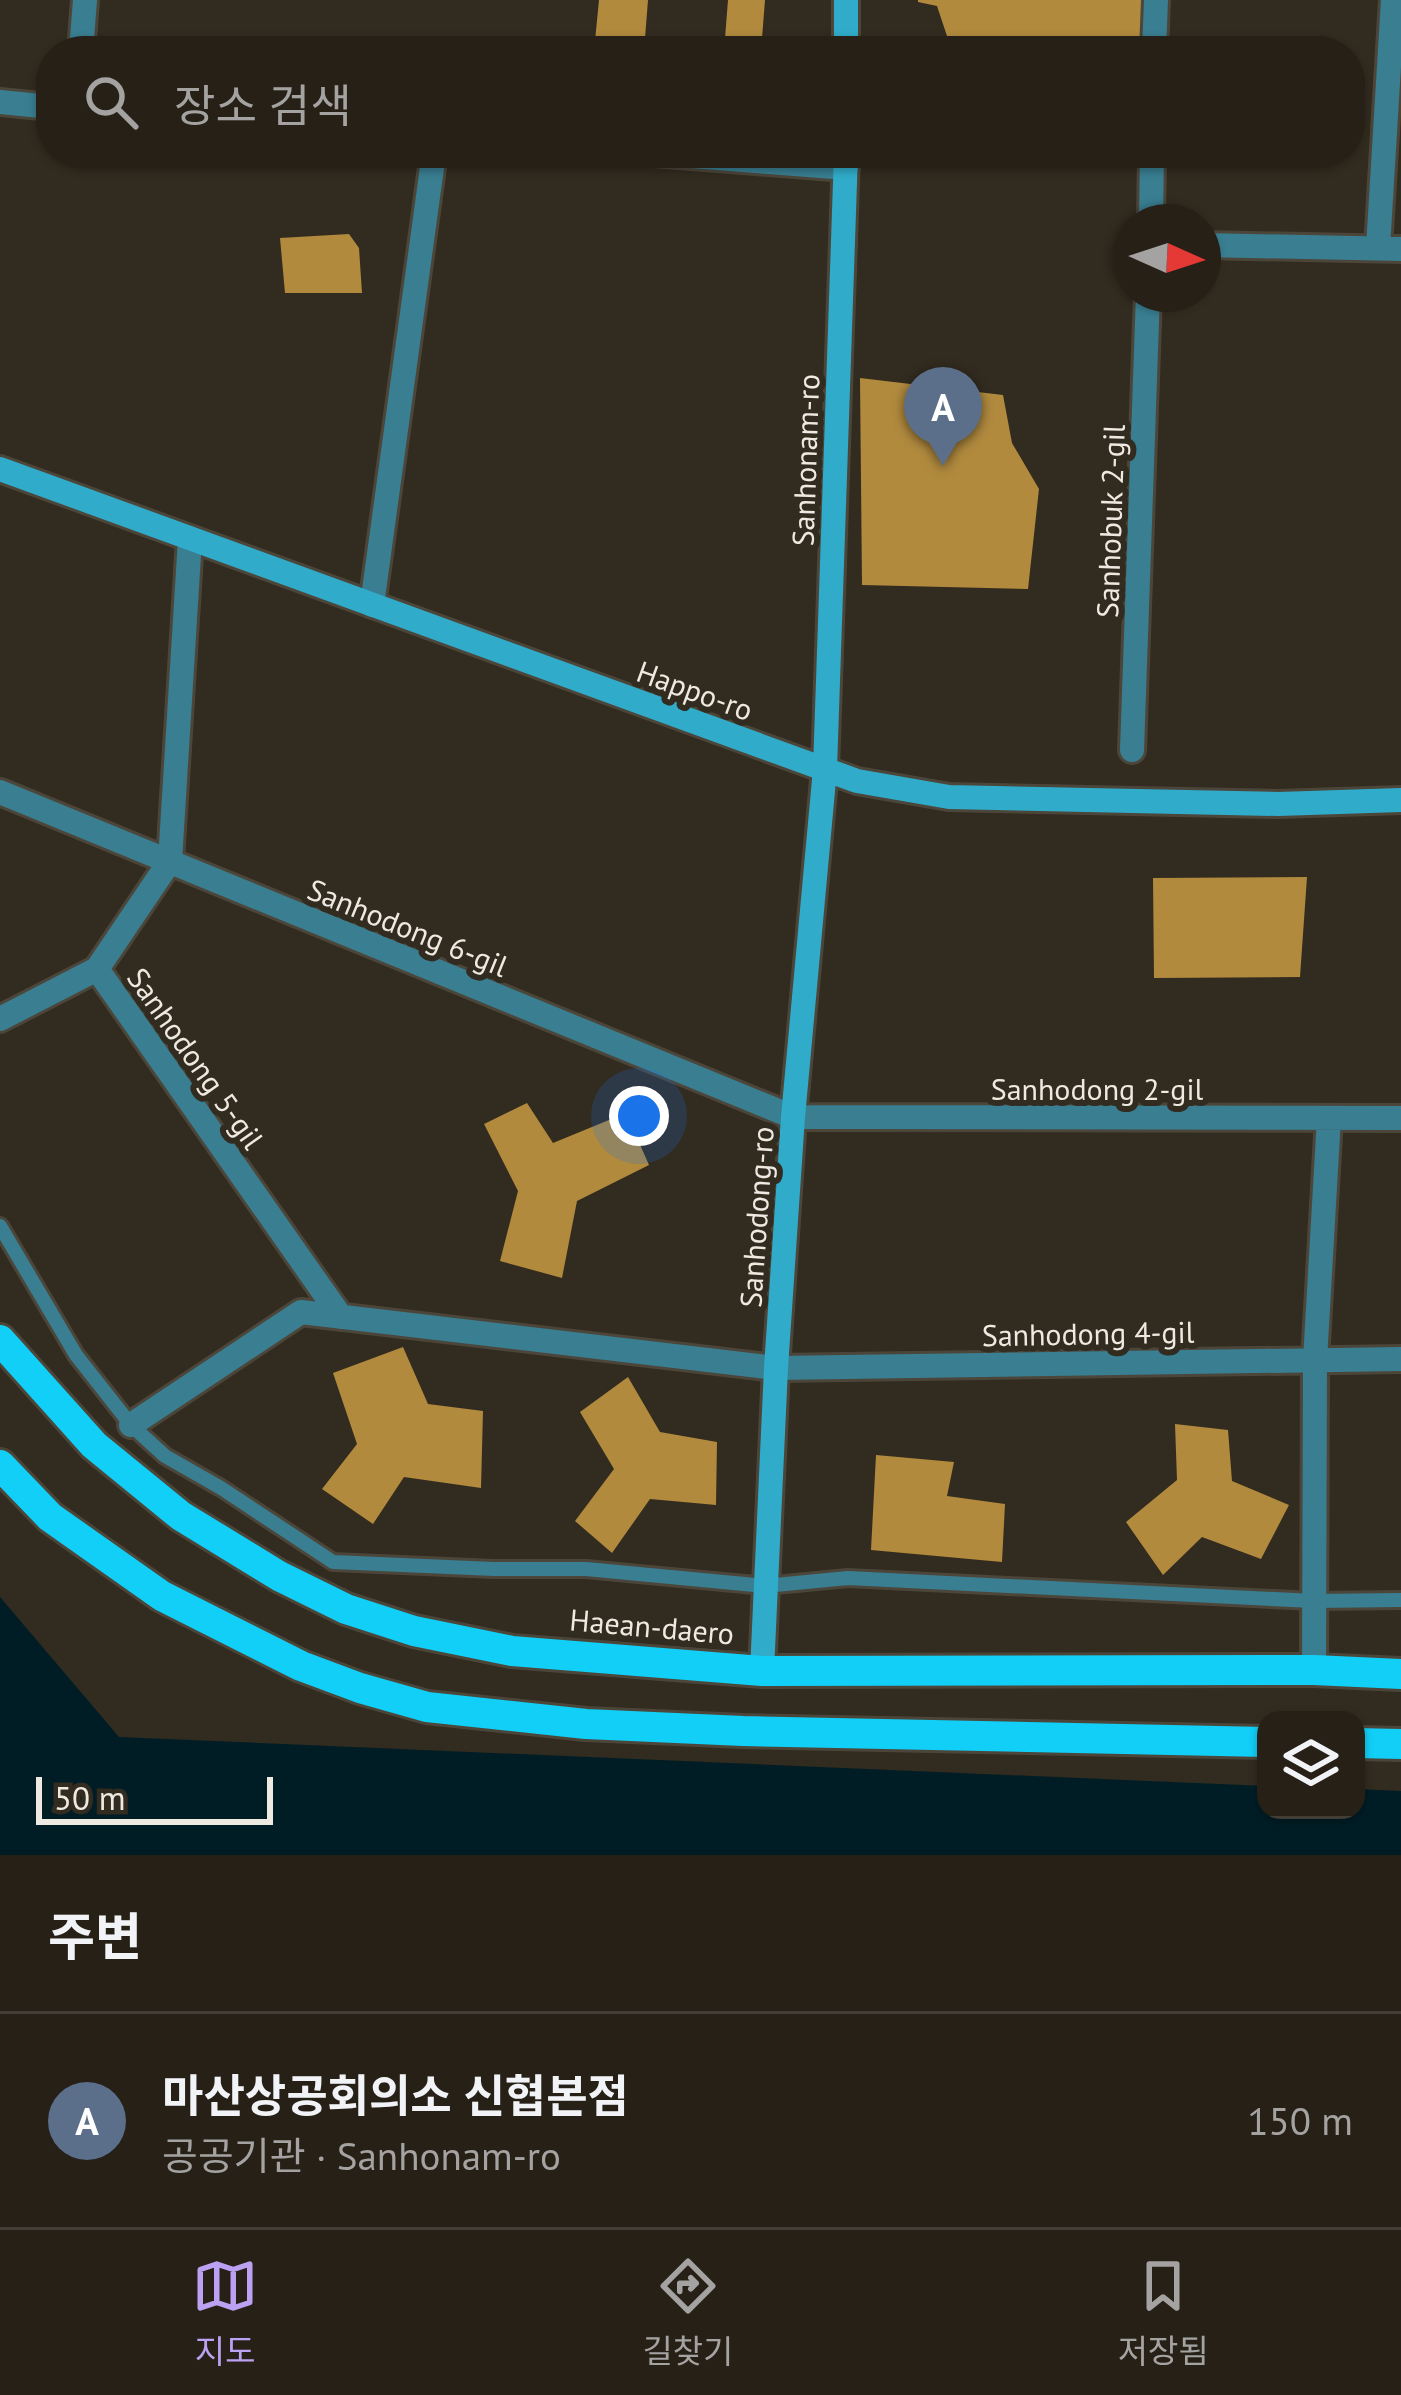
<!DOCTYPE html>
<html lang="ko">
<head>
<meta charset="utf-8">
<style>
	body { margin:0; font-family:"PT Sans","Noto Sans KR",sans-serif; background:#322d24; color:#f1f3f6 }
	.controls { position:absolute; right:36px; bottom:36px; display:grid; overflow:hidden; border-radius:24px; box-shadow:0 3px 9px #0004 }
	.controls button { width:108px; height:108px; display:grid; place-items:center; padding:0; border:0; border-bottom:3px solid #423e36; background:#262017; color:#f1f3f6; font:60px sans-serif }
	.compass { position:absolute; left:1113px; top:204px; width:108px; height:108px; border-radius:50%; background:#262017; box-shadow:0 3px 9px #0004; rotate:93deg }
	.scale { position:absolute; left:36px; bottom:30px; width:237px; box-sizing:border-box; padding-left:12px; border:6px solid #eeeae2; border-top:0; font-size:33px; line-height:42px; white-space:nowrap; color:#eeeae2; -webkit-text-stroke:9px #322b1f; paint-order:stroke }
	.you { position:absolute; left:639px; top:1116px; width:42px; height:42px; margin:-30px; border:9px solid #fff; border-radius:50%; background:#1a73e8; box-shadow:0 0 0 18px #1a73e833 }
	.badge { display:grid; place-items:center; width:78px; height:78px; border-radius:50%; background:#bca0f2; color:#fff; font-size:39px; font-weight:700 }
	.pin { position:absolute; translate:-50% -99px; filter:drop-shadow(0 3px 6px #0008) }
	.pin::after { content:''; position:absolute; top:63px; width:42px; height:36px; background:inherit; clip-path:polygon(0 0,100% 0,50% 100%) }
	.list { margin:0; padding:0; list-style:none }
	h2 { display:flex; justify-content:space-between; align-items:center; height:156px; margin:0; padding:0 48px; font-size:51px }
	h2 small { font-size:39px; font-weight:400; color:#a4a3a1 }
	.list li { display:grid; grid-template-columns:78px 1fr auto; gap:36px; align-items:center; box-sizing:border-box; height:216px; padding:0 48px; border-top:3px solid #423e36 }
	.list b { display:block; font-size:45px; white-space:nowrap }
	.list p { margin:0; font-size:39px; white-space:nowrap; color:#a4a3a1 }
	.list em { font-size:39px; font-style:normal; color:#a4a3a1 }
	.icon { flex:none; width:66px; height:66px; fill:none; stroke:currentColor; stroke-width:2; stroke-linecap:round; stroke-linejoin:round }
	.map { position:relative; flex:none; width:1401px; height:1855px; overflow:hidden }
	.search { position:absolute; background:#262017; box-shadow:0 3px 9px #0004; left:36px; right:36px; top:36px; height:132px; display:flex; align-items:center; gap:30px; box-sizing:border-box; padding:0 42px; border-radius:48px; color:#a4a3a1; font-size:45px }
	.sheet { height:372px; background:#262017 }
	nav { display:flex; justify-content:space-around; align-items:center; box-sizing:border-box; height:168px; border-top:3px solid #423e36; background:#262017; font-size:33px; color:#a4a3a1 }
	nav a { display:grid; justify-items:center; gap:6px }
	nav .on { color:#bca0f2 }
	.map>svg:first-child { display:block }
	.water { fill:#001d26 }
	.building { fill:#b18a3e }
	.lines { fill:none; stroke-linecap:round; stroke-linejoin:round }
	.lane-casing { stroke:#4c463a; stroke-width:20 }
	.street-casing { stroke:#4c463a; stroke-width:30 }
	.secondary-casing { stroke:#4c463a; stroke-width:30 }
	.primary-casing { stroke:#4c463a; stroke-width:36 }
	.lane { stroke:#397e91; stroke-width:14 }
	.street { stroke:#397e91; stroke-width:24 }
	.secondary { stroke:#30acca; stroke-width:24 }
	.primary { stroke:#11cff6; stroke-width:30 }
	.labels { text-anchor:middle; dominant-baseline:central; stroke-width:12; stroke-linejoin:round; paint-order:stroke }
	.street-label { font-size:30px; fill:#eeeae2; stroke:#322b1f }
</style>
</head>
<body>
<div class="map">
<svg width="1401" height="1855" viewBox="0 0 1401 1855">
	<rect width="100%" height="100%" fill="#322b1f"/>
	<path class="water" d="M0,1597L119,1737L1266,1786V1810H1356V1789L1401,1791V1855H0Z"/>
	<path class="building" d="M599,0H648L644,51H594Z
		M728,0H765L761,51H724Z
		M918,0H1142L1141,51H952L937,6L918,2Z
		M349,234L359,248L362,293H285L280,238Z
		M860,378L1003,395L1012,443L1039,489L1028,589L862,585Z
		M1307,877L1300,977L1154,978L1153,878Z
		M527,1103L553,1143L626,1113L649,1165L577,1201L562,1278L500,1261L518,1191L484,1124Z
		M403,1347L428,1404L483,1411L481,1488L404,1477L373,1524L322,1489L357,1444L333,1373Z
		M628,1377L660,1432L717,1442L716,1505L650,1499L612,1553L575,1521L614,1469L580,1412Z
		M1175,1424L1228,1430L1232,1481L1289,1505L1261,1559L1202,1537L1163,1575L1126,1522L1177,1480Z
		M876,1455L954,1462L947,1496L1005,1504L1002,1562L871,1550Z"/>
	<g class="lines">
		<defs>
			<path id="lane" d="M0,1226L76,1355L131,1425L165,1456L221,1488L333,1562L494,1569H586L765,1586L848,1578L1313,1601L1401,1600"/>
			<path id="street" d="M81,51L85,0
				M1154,51L1156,0
				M0,102L51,107
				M654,153L846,168
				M1151,222L1152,153
				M1203,245L1401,249
				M1378,248L1393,0
				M190,539L170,861L97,969L341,1317
				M372,605L434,153
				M1132,750L1148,294
				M0,792L793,1117L1401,1118
				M0,1019L97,969
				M131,1425L301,1312L776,1368L1401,1359
				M1314,1670L1315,1360L1329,1118"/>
			<path id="secondary" d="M846,0V51
				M0,469L857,781L949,797L1278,804L1401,800
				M762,1671L776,1368L793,1117L825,769L846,153"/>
			<path id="primary" d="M0,1340L94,1445L181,1516L279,1576L346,1609L414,1631L512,1651L762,1671L1314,1670L1401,1674
				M0,1465L50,1517L162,1596L301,1666L360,1688L427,1707L586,1724L743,1731L1266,1742
				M1356,1743L1401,1744"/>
		</defs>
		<use href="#lane" class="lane-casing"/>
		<use href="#street" class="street-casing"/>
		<use href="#secondary" class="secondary-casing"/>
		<use href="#primary" class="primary-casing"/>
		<use href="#lane" class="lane"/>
		<use href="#street" class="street"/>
		<use href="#secondary" class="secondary"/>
		<use href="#primary" class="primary"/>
	</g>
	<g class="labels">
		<g class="street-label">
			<text transform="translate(805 460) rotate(-88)">Sanhonam-ro</text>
			<text transform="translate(1110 521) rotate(-88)">Sanhobuk 2-gil</text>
			<text transform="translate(695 690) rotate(20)">Happo-ro</text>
			<text transform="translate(408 927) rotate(22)">Sanhodong 6-gil</text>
			<text transform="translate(196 1058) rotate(55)">Sanhodong 5-gil</text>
			<text x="1097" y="1088">Sanhodong 2-gil</text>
			<text transform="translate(756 1217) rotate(-86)">Sanhodong-ro</text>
			<text transform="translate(1088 1333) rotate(-1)">Sanhodong 4-gil</text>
			<text transform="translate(652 1626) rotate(5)">Haean-daero</text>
		</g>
	</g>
</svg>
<div class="controls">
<button><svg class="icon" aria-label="layers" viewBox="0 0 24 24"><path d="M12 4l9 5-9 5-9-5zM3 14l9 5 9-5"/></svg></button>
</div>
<svg class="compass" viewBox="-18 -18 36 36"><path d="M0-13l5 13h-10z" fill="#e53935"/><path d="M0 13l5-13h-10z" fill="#a4a3a1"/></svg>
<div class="scale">50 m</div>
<div class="you"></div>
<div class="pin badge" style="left:943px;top:466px;background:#5c6f8a">A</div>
<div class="search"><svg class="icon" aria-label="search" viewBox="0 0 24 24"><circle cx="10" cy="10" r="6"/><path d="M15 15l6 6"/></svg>장소 검색</div>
</div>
<section class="sheet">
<h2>주변<small></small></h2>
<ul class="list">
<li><span class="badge" style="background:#5c6f8a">A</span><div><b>마산상공회의소 신협본점</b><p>공공기관 · Sanhonam-ro</p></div><em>150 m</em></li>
</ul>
</section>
<nav>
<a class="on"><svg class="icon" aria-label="map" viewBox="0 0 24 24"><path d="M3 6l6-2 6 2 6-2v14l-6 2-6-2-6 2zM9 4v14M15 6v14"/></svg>지도</a>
<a><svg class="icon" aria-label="directions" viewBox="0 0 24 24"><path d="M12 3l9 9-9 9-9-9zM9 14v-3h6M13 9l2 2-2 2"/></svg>길찾기</a>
<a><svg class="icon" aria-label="saved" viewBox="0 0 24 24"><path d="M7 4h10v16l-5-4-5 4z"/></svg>저장됨</a>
</nav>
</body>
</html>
